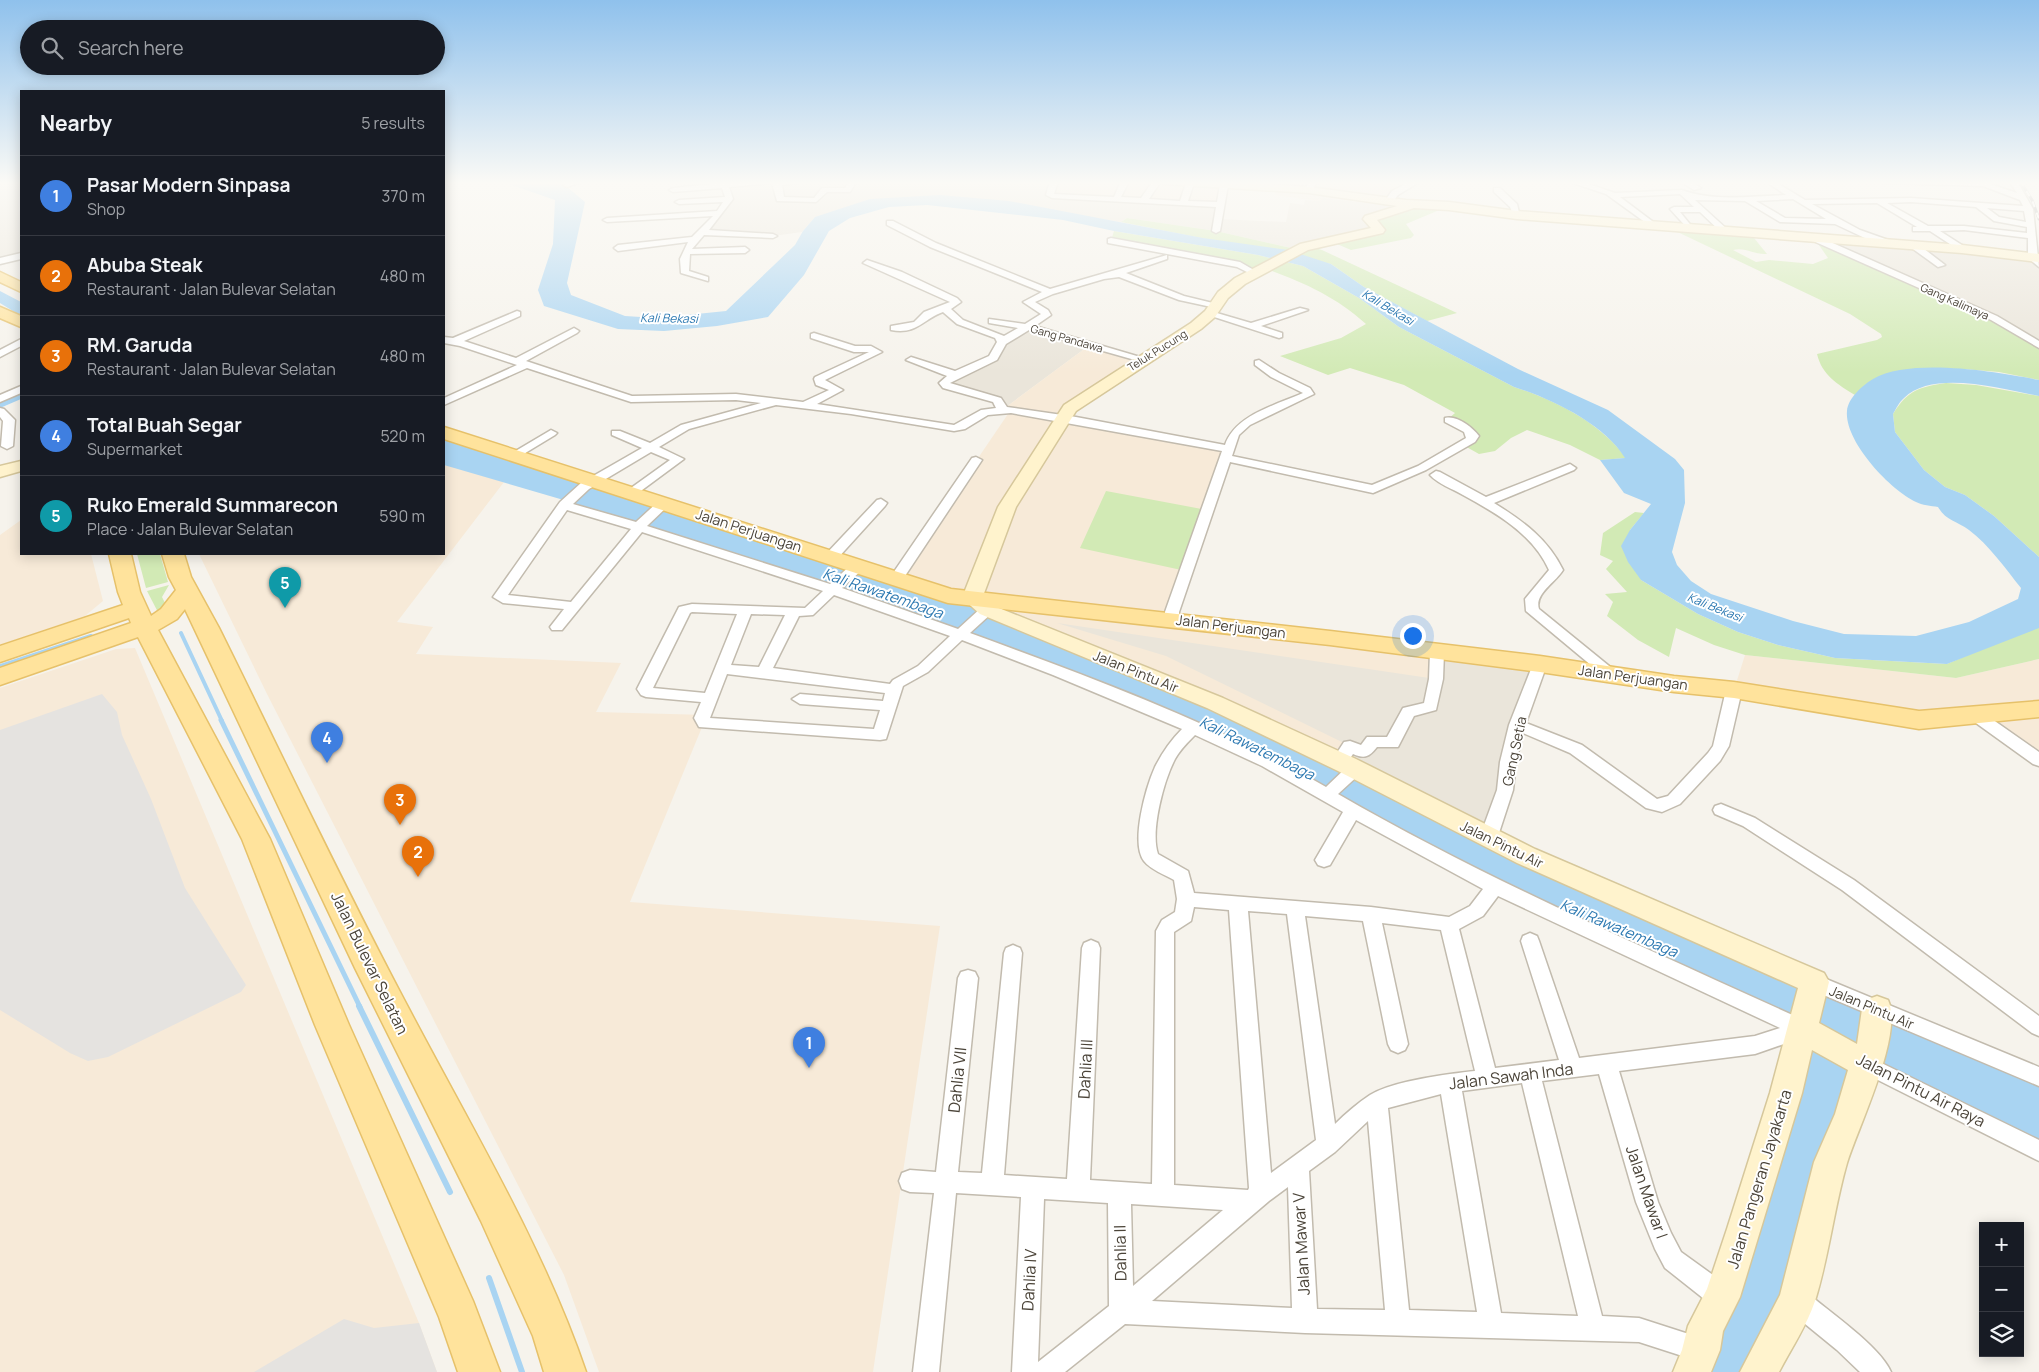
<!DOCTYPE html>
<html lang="en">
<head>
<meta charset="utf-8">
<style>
	body { margin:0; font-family:Manrope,sans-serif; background:#20242c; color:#f1f3f6 }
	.controls { position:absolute; right:15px; bottom:15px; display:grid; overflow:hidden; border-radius:0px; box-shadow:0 2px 12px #0003 }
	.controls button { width:45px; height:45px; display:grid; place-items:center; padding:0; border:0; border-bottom:1px solid #363941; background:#171b24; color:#f1f3f6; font:25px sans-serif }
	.you { position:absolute; left:1412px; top:635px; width:18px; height:18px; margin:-12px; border:4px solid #fff; border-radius:50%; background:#1a73e8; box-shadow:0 0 0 8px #1a73e833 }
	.badge { display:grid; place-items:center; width:32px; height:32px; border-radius:50%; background:#7c3aed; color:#fff; font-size:16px; font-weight:700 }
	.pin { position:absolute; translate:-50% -41px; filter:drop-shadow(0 1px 2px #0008) }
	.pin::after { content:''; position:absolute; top:26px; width:18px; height:15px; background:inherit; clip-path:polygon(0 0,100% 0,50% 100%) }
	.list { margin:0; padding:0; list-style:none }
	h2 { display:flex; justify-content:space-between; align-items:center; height:65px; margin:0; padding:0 20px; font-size:21px }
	h2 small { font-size:16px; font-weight:400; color:#9ea1a6 }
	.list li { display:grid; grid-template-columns:32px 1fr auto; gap:15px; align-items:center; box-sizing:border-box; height:80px; padding:0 20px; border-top:1px solid #363941 }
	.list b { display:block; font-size:19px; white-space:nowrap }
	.list p { margin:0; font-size:16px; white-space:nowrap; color:#9ea1a6 }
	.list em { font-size:16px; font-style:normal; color:#9ea1a6 }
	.icon { flex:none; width:28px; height:28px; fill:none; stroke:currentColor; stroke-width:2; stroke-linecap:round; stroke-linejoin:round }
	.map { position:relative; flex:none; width:2039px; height:1372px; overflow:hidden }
	.search { position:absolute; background:#171b24; box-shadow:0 2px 12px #0003; left:20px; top:20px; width:425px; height:55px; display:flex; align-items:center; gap:12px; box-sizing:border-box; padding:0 18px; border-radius:28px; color:#9ea1a6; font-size:19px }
	.panel { position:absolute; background:#171b24; box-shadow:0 2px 12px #0003; left:20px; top:90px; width:425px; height:465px; border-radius:0px }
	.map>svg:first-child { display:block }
	.residential { fill:#eae5da }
	.commercial { fill:#f7ead8 }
	.green { fill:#d2eab5 }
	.parking { fill:#e5e3e0 }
	.water { fill:#a9d4f2 }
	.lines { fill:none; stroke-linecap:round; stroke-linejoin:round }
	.stream-far2 { stroke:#a9d4f2; stroke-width:4 }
	.stream-far1 { stroke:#a9d4f2; stroke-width:5 }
	.stream { stroke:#a9d4f2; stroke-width:6 }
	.river { fill:#a9d4f2; fill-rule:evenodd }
	.street-casing { stroke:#c2bbae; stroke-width:3 }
	.secondary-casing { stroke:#d6c79b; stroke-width:3 }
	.primary-casing { stroke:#e6c16a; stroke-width:3 }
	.street { fill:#fff; fill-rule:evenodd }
	.secondary { fill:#fff3cd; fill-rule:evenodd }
	.primary { fill:#ffe39c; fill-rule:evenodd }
	.rail-casing { stroke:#9a9a9a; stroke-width:3 }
	.rail { stroke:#fff; stroke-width:2; stroke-dasharray:6; stroke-linecap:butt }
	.labels { text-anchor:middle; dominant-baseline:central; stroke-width:4; stroke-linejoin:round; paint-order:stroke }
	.far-street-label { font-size:11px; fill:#4b4439; stroke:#fff }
	.far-water-label { font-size:12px; font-style:italic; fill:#2e7ab2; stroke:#fff }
	.street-label { font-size:14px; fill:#4b4439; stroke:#fff }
	.water-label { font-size:15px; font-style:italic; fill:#2e7ab2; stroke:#fff }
	.near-street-label { font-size:16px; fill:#4b4439; stroke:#fff }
</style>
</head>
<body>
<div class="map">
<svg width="2039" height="1372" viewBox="0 0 2039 1372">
	<rect width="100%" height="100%" fill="#f6f3ec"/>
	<path class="residential" d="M0,181H21L19,210L21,212V254L0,260Z
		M724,181H981L1051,186L1220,205L1218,219L1286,222L1290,203L1304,205L1305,200L1318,201L1323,198L1404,207L1379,230L1300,250L1216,231L1127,218L1121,222L940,195L815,217L802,232L773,236L701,232L729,199Z
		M1814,238L2032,258L2039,264V345Z
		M1029,327L1091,344L1002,410L1001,404L948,386L945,381L989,360L1002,342Z
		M987,610L1540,664L1490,834Z"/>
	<path class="commercial" d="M981,181H1163L1224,185L1220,205L1052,196L1051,186Z
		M1313,181H1417L1389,201L1404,207L1324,198L1318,201L1275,195L1278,188L1309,190Z
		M1091,344L1142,359L1063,417L1229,449L1172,619L1437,652L1436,679L1057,623L1166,656L1350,746L1339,762L896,579L1010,411L1002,410Z
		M444,464L504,482L397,622L433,627L416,654L621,663L596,712L707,715L630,902L940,926L873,1372H599L564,1275L267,694L199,554H444Z
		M21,520V554H91L103,601L85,616L0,645V535Z
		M135,648L419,1323L437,1372H0V688L116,649Z
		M1745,655L1956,678L2039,659V760L1974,714L1919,720L1734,690Z"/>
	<path class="green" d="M1449,206L1406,224L1414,235L1411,238L1351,250L1330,241L1374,232L1369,222L1406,207Z
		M1127,218L1216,231L1300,250L1309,246L1322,250L1457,313L1427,321L1364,287L1331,264L1121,222Z
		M1667,227L1750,233L1767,254C1754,255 1746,247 1733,250L1756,262L1769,260L1813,264L1828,258L1814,238L1994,318L2039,345V380L1999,372L1963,369L1855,395C1837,384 1822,375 1817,354L1877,340L1882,337L1881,334L1850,314Z
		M1114,231L1258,255L1303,266L1359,298L1399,327L1514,387C1555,400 1601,423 1626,458L1600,460L1570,445L1527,430L1511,438L1495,451L1479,454L1463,445L1472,436L1447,420L1455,413L1404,385L1350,368L1328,375L1280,356L1341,338L1366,324C1337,297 1301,281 1264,268L1255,273L1240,265L1111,241Z
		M1946,383L1976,385L2039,396V557L1994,516L1965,495L1945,487L1924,470L1895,432L1893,414C1908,390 1919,387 1946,383Z
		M1106,491L1207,510L1186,571L1080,548Z
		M1635,512L1644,513L1630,530L1641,580L1698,614L1738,632L1778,645L1835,658L1947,664L2039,625V659L1956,678L1745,655L1714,645L1676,628L1669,657L1638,640L1607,616L1613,602L1605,594L1627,592L1606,569L1613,561L1600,555L1603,533Z
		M137,554H160L168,582L146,588Z
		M169,585L162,597L169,611L161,618L147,591Z"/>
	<path class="parking" d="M102,694L117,712L122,735L151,799L185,888L246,985L241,992L108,1057L88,1061L70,1053L0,1010V730Z
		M344,1319L374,1328L419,1323L437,1372H254Z"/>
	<path class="water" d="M444,181H560L585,202L567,283L571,295L625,316L657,318L726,311L795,245L803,231L815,217L870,199L940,195L1009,201L1203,238L1288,250L1331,264L1364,287L1422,318L1518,369L1608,410L1675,459L1684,470L1685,503L1672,552L1677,565L1691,581L1711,594L1793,621L1844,634L1916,636L1969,622L2018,599L2021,588C2005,568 1989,545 1969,530C1957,521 1946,521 1938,507C1931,506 1922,505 1916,502C1890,490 1844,441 1847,411C1848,398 1863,385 1873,379C1911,357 1998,372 2039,380V396C2003,389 1933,369 1904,398C1899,402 1896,409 1893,414L1895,432L1924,470L1945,487L1965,495L1994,516L2039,557V628L1947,664L1835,658L1778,645L1738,632L1698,614L1641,580L1628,562L1621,546L1630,530L1651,504L1624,493L1600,460L1625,458C1604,424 1552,399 1514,387L1399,327L1359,298L1303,266L1258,255L1114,231L1063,220L927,205L889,207L850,218L829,231L804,275L768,317L717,326L664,331L618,329L544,306L538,290L553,244L555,200L503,182Z
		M0,291L21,302V316L0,303Z
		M444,433L948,596L1339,762L2039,1077V1151L1865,1064L1759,1372H1692L1803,1029L1494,886L1192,728L990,645L564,505L567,501L444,465Z"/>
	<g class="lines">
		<path class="stream-far2" d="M181,633L222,721
			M0,666L91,636"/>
		<path class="stream-far1" d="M221,720L360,1007"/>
		<path class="stream" d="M359,1006L450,1192
			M489,1278L522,1372"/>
		<path class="river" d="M21,387V399L0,408V396Z"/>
		<defs>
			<path id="street" d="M572,181H584L567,187L563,185Z
				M720,181H812L782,185L784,197L814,198L822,188H845L849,181H857L850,192H827L816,202L777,201L772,183L729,187L733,199L709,230L773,234L777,236L773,238L704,235L692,249L745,247L749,250L745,253L690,254L689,271L708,277V281L681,273L680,259L688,242L618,251L614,248L618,245L692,237L713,216L607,222L603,220L607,218L717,211L723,202L679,204L675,202L679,200L725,197L722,188L673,192L669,190L673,188L721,183Z
				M1050,181H1058L1054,194L1114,197L1121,181H1129L1121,197L1141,198L1153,181H1161L1149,199L1180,201L1186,183L1191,181L1194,183L1188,201L1217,202L1220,185L1224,183L1228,185L1220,231L1216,233L1212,231L1216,207L1052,198L1046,195Z
				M1309,181H1317L1313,190L1309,192L1305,190Z
				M1411,181H1421L1398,195L1391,204H1385L1384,202L1392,191Z
				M1567,181H1580L1615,193L1682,190C1712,202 1753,196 1786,195L1765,181H1774L1805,200L1911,198L2023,206L2020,200L1983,186L1885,183L1881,181L1984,182L2017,193L2009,181H2017L2033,209L2039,267L2028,258V238L1964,230L1940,231L1965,247L1966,249L1962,252L1930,231H1913V227H1917L1877,203L1812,204L1860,230L1891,241V245L1869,240L1835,224L1780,222L1745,201L1695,200L1729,231L1722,233L1700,212H1680L1693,228L1689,230L1670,209L1674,207H1694L1680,194L1620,197L1656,224V228H1653L1606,194ZM1793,199L1826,219L1785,218L1756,201ZM1911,202L1976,207L1994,221L2027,227V233L1964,226H1928L1887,203ZM1987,208L2024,211L2026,222L1999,217Z
				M1680,181H1690L1701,188L1694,190Z
				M1494,188H1500L1517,204L1520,217H1514L1510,207L1494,192Z
				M887,221H893L936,243L1050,289L1167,255V259L1126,273L1184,296L1221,305L1216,308L1179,300L1119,277L1104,279L1053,294L1035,302L1048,310L1051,315L1035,326L1147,359L1142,362L1029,330L1006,344L997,360L950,383L1001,398L1007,407L1076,417L1225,445C1235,415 1276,405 1303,393L1271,377L1255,365V361L1259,360L1279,373L1310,388L1314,394L1250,425L1239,435L1232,456L1372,485L1418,466L1466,438L1464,432L1445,422V418C1457,415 1472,427 1479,436L1475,442L1426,470L1373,493L1230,462L1179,612V620L1172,624L1165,620V612L1222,451L1011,413L988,415L965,429L954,431L851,414L776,405L689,429L659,447L684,459L634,496H626L624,493L670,460L651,452L589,489L573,504L636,522L660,500H668L670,503L668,506L647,526L830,584L853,563H863L865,566L863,569L842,588L958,629L982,607H992L994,610L992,613L970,633C1090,677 1214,722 1326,787L1349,765H1361L1363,769L1361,773L1338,794C1490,882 1651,950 1810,1023L1813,1029L1810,1035L1755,1054L1619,1071L1658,1202L1671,1233L1681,1252L1731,1288L1734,1297L1731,1306L1722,1309L1713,1306L1665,1268L1655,1249L1636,1202L1599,1074L1542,1081L1602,1316L1639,1318L1701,1338L1710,1341L1713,1350L1710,1359L1701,1362L1639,1342L1305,1333L1125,1324L1065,1372H1012L1021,1197L956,1193L939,1372H913L934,1193L910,1192L902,1189L899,1181L902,1173L910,1170L936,1172L958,978L961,972L968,970L975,972L978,978L958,1172L982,1173L1004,953L1006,948L1013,945L1020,948L1022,953L1004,1175L1067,1179L1082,948L1084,943L1091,940L1098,943L1100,948L1090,1180L1152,1184L1156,931L1162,920L1175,912L1177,899L1174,880C1165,875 1150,869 1144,861C1130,843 1146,787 1155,767C1162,753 1171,740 1182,729L1053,675L962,640L928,672L903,686L886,739L880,740L699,727L694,718L701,702L646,697L641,695L637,689L679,607L692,604L805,608L823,591L642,532L562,630H552L550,627L564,609L503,603L493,597L560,502L581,483L642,448L612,435V431H620L650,443L681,425L761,403L736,400L631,402L527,368L444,405V398L517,365L460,346L444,343V337L453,338L517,311L520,312V316L464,341L516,358L574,328L579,331L577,333L526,361L632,396L736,394L803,402L829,390L816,385L814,379L815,377L869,352H854L811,338V334L814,333L855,346H871L882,352L825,380L843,390L817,404L954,425L981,410L996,408L993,402L943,388L939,383L947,376L906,360L911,357L955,371L989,356L997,342L995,338L957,324L943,312C923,319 917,335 891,330V326L914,322L924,312L950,302L863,263L867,260L902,272L957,298L961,302L951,309L963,320L1004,336L1018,328L989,323V319L1025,324L1041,314L1023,302L1042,292L930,247L887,225ZM567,510L631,529L571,602L508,595ZM834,595L950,636L918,666L893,680L890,684L773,668L799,616L813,615ZM692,612L737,614L705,693L653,688L690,613ZM751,614L785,615L759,667L731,665ZM727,674L885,693L883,701L800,694L792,699L800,704L880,710L874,729L710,718ZM1195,735L1262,766L1343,812L1315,860L1318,865L1324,867L1330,865L1356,820L1483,889L1470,906L1449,917L1371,907L1194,893L1188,871L1158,854C1150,831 1164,780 1175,759C1180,750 1188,742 1195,735ZM1498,896L1780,1028L1755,1036L1579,1058L1539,941L1537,936L1530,933L1523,936L1521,941L1559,1060L1495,1068L1459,929L1483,916ZM1194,907L1229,910L1249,1188L1248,1190L1174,1185V932L1191,921ZM1248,911L1287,914L1316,1140L1271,1173ZM1305,916L1363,921L1388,1044L1391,1050L1398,1053L1405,1050L1408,1044L1382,923L1441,930L1475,1071C1447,1074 1393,1081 1370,1095C1358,1103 1346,1113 1335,1124ZM1522,1083L1578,1316L1501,1313L1462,1091ZM1441,1094L1477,1312L1409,1310L1388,1108ZM1368,1121L1385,1310L1317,1309L1309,1171L1335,1152ZM1288,1187L1292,1308L1152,1301L1269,1201ZM1044,1199L1108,1203L1109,1306L1038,1362ZM1131,1204L1223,1210L1133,1286Z
				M1811,236H1817L1997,316L2039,341V348L1991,320L1811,240Z
				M1111,238L1240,262L1259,273L1255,276L1237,267L1108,243V239Z
				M1913,245H1919L1945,265L1938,267L1913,249Z
				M21,253V259L0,264V258Z
				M1300,308L1308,310L1261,326L1282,333V337L1279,338L1205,314L1210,311L1251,323Z
				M21,339V346L0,357V350Z
				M21,386V393L0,402V395Z
				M0,408L4,409L15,420L13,446L7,449L1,446L3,421L0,417Z
				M551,430L557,433L555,435L517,458L513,459L507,456Z
				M976,457L982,460L903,579L901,582H891L889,579L972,458Z
				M1570,464L1576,468L1574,470L1494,503C1523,521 1548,539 1563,570C1556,582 1534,594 1539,609L1614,670L1616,673L1609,678L1604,676L1526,611L1525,599L1549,570C1533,534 1496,513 1463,495C1453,489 1438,484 1430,475L1436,471L1440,472L1486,497Z
				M881,499L887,503L885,506L836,560H826L824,557L826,554L877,500Z
				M1437,647L1444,652L1443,679L1436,710L1414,716L1398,747H1377C1369,757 1365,759 1353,754L1345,766H1333L1331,762L1344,742L1350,741L1361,745L1367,737H1387L1403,708L1424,703L1429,679L1430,652Z
				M1540,659L1547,664L1526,723L1582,745L1657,799L1668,796L1708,753L1713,746L1726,690L1734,685L1742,690L1729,746L1720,761L1680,804L1662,812L1646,808L1570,753L1523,733L1516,762L1513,790L1497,839L1494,844L1488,845L1482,844L1479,839L1497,790L1500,762L1509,725L1533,664Z
				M1974,709L1979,710L2039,752V766L2033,764L1969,718L1966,714L1969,710Z
				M1721,804L1755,818L1854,880L2039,1016V1036L2032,1033L1842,890L1743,826L1715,814L1713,810L1715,806Z
				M1814,974L2039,1067V1086L1807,988L1804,982L1807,976Z
				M1865,1055L2039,1140V1161L1858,1070L1855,1064L1858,1058Z
				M1797,1289L1806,1292C1828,1311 1880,1346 1891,1372H1860L1837,1350L1788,1310L1785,1301L1788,1292Z"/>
			<path id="secondary" d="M1157,181H1220L1309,187L1406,200L1449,202L1517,211L1962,245L2039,254V262L1962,253L1517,219L1449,210L1414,208L1377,220L1385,230L1383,233L1308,250L1245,284L1228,298L1215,317L1201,329L1076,411L1016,507L983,596L994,606L1223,698L1356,759L1535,849L1824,973L1829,982L1819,1023L1857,1044L1862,1009L1866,1000L1877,996L1888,1000C1904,1034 1858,1127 1847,1163C1834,1208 1829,1256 1815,1301C1807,1325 1791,1349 1779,1372H1740L1780,1295L1814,1162L1835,1114L1848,1070L1812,1050L1802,1093L1740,1297L1723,1331L1720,1350L1711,1372H1673L1682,1350L1688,1326L1707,1289L1727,1229L1770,1093L1798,988L1517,863L1338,771L1207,708L980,614L962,598L998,507L1064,405L1191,323L1205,311L1218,292L1235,278L1300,244L1371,228L1363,219L1365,216L1397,206L1309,193L1163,184Z
				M21,461V471L0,477V466Z"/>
			<path id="primary" d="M0,272L21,282V292L0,282Z
				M0,307L21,316V327L0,318Z
				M444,427L951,589L1330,631L1540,656L1674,676L1734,682L1919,711L2039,701V717L1919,729L1734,698L1674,692L1540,672L1330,645L948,603L444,439Z
				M109,554H131L140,592L151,616L161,609L176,590L169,577L162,554H184L191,577L219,628C282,755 342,883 409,1009C470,1125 544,1248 586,1372H544L533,1336L481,1221L355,968L185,609L177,619L158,630L270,839L349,1025L473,1301L500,1372H458L439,1317L315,1025L242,839L138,637L0,685V668L131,623L129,618L0,662V646L123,605L118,592Z"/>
		</defs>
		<use href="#street" class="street-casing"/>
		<use href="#secondary" class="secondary-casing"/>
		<use href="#primary" class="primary-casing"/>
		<use href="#street" class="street"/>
		<use href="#secondary" class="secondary"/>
		<use href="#primary" class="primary"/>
		<defs>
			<path id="rail" d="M2020,181L2032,200L2039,219"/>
		</defs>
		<use href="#rail" class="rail-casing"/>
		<use href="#rail" class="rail"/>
	</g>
	<linearGradient id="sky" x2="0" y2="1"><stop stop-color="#8fc1ec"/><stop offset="0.49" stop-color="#fbfaf6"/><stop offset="1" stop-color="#fbfaf6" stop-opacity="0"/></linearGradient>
	<rect width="2039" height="373" fill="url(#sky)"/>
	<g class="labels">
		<g class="far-street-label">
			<text transform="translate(1955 301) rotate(24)">Gang Kalimaya</text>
			<text transform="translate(1067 338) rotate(16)">Gang Pandawa</text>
			<text transform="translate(1157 350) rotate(-32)">Teluk Pucung</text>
		</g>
		<g class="far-water-label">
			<text transform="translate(1388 307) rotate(31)">Kali Bekasi</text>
			<text transform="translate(669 318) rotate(1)">Kali Bekasi</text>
			<text transform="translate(1715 607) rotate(22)">Kali Bekasi</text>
		</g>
		<g class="street-label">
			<text transform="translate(749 530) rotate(18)">Jalan Perjuangan</text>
			<text transform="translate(1231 626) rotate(7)">Jalan Perjuangan</text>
			<text transform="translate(1136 671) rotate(22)">Jalan Pintu Air</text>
			<text transform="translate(1633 677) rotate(8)">Jalan Perjuangan</text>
			<text transform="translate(1514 751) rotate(-78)">Gang Setia</text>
			<text transform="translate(1502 844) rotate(26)">Jalan Pintu Air</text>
			<text transform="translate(1872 1007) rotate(23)">Jalan Pintu Air</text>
		</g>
		<g class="water-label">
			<text transform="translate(883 593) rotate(19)">Kali Rawatembaga</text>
			<text transform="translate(1257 748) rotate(26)">Kali Rawatembaga</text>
			<text transform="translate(1619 928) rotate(23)">Kali Rawatembaga</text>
		</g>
		<g class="near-street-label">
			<text transform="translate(370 963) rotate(64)">Jalan Bulevar Selatan</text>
			<text transform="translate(1085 1069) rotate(-87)">Dahlia III</text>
			<text transform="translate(1511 1076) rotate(-7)">Jalan Sawah Inda</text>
			<text transform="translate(957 1080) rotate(-84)">Dahlia VII</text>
			<text transform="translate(1921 1090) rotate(27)">Jalan Pintu Air Raya</text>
			<text transform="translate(1759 1179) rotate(-73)">Jalan Pangeran Jayakarta</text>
			<text transform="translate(1647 1192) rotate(71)">Jalan Mawar I</text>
			<text transform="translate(1301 1244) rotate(-93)">Jalan Mawar V</text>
			<text transform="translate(1120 1253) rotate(-91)">Dahlia II</text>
			<text transform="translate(1029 1280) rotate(-87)">Dahlia lV</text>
		</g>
	</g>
</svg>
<div class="controls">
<button>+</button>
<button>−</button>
<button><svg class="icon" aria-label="layers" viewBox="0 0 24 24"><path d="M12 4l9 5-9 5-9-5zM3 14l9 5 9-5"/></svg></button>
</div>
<div class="you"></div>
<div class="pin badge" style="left:809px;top:1068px;background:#3f7fe0">1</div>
<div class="pin badge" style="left:418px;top:877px;background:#e8710a">2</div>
<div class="pin badge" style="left:400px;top:825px;background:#e8710a">3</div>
<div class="pin badge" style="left:327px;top:763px;background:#3f7fe0">4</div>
<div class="pin badge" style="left:285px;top:608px;background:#0f9aa8">5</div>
<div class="search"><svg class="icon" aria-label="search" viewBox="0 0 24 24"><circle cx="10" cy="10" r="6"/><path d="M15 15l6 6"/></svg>Search here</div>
<section class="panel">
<h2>Nearby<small>5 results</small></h2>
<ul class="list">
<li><span class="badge" style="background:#3f7fe0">1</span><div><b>Pasar Modern Sinpasa</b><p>Shop</p></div><em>370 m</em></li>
<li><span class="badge" style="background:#e8710a">2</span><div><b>Abuba Steak</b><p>Restaurant · Jalan Bulevar Selatan</p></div><em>480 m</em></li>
<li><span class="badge" style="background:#e8710a">3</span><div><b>RM. Garuda</b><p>Restaurant · Jalan Bulevar Selatan</p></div><em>480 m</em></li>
<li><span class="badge" style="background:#3f7fe0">4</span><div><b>Total Buah Segar</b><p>Supermarket</p></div><em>520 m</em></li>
<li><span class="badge" style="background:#0f9aa8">5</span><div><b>Ruko Emerald Summarecon</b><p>Place · Jalan Bulevar Selatan</p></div><em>590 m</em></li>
</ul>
</section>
</div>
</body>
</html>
